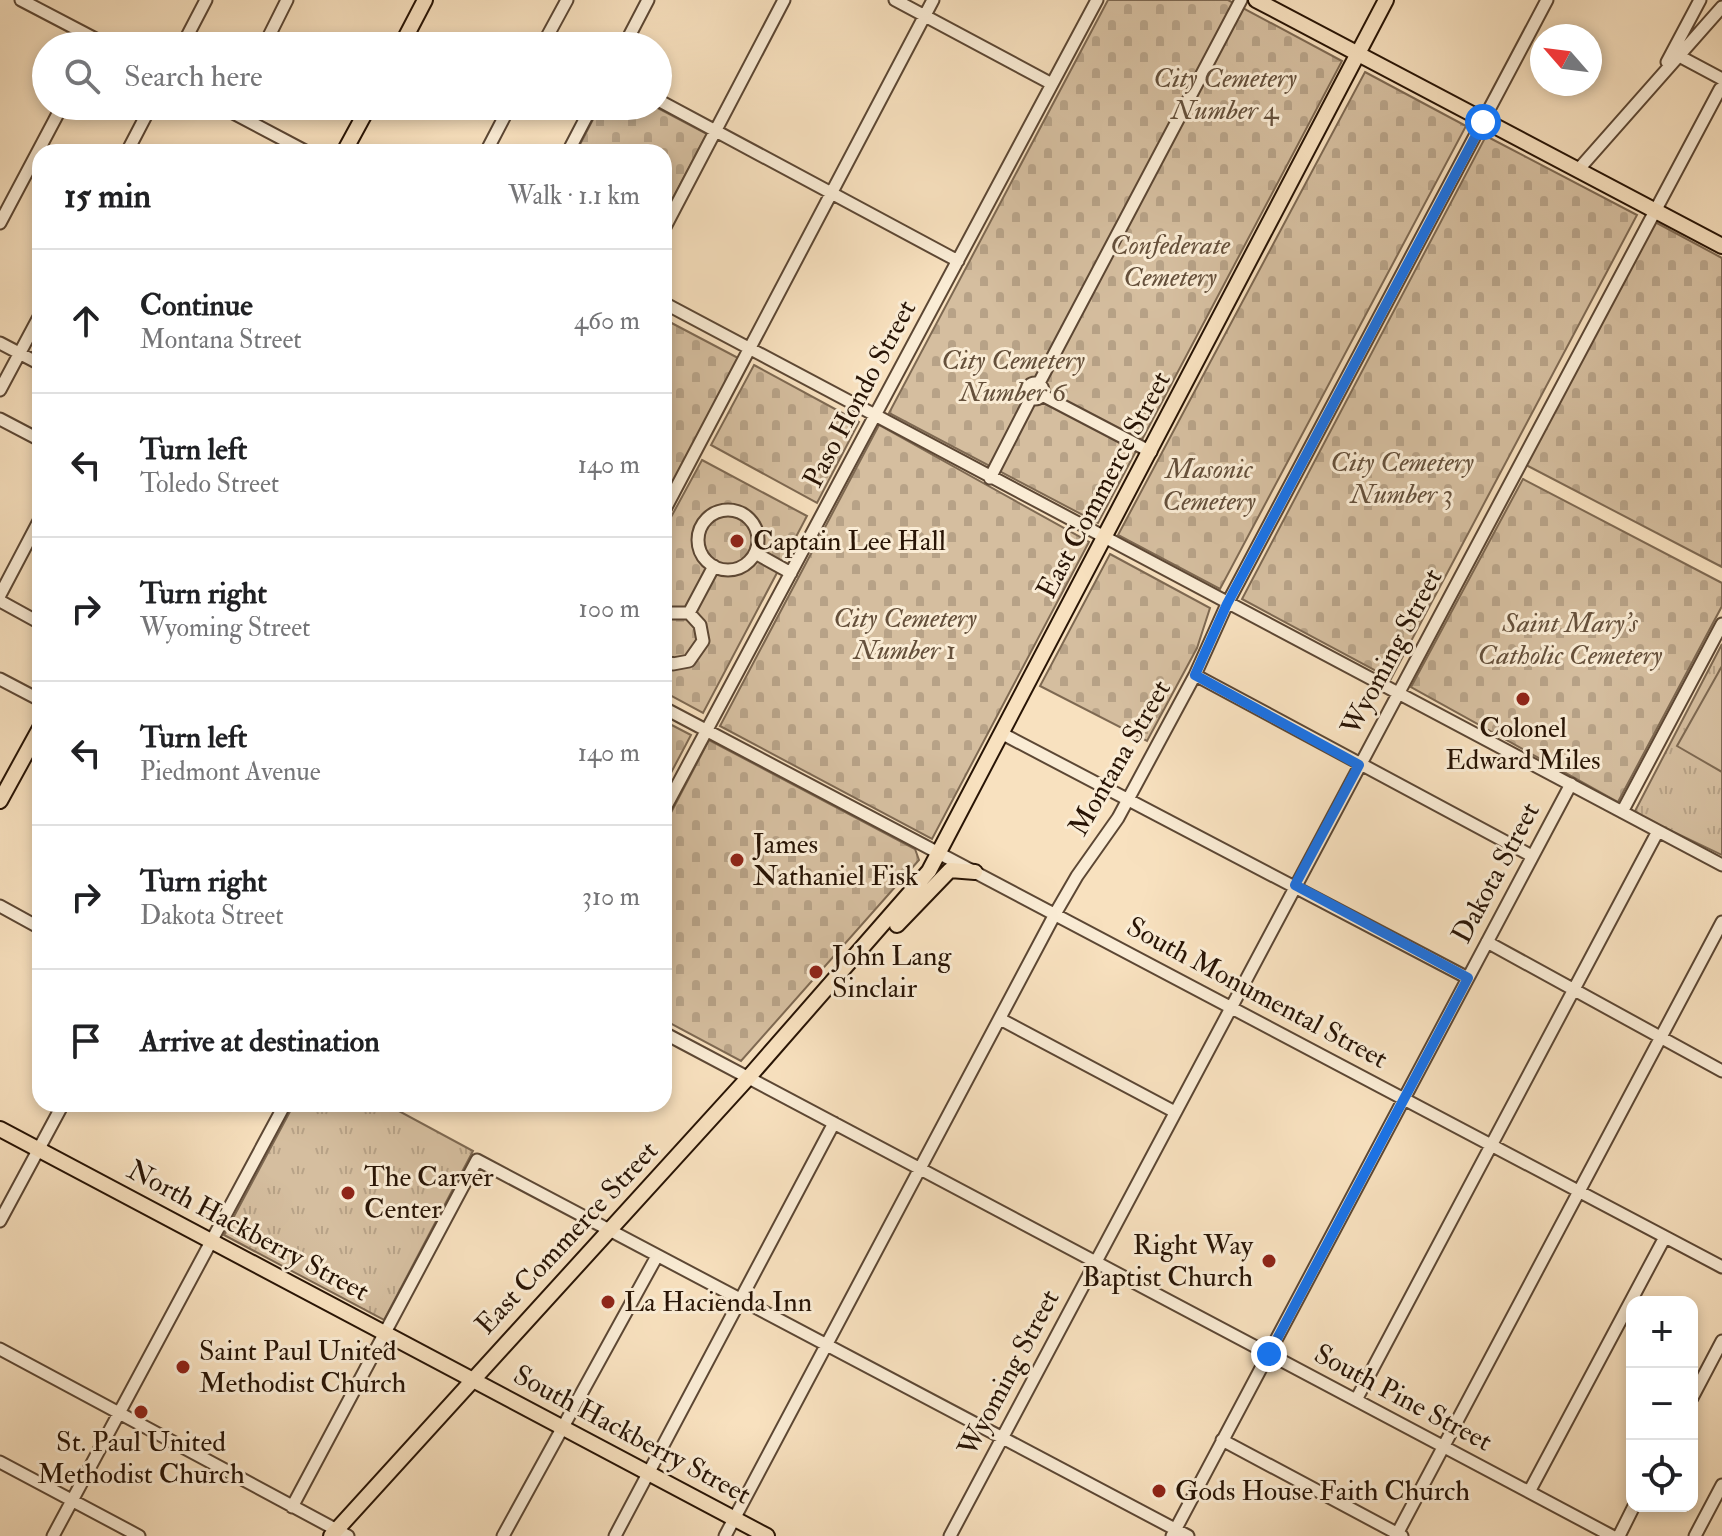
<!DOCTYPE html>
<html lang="en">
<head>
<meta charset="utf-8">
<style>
	body { margin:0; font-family:"IM FELL Double Pica",serif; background:#f6f6f6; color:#202124 }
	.controls { position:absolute; right:24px; bottom:24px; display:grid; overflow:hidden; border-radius:16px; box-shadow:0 4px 12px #0003 }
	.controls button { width:72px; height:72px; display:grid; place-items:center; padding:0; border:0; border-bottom:2px solid #e0e0e0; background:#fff; color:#202124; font:40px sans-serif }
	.compass { position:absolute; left:1530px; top:24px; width:72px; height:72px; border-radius:50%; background:#fff; box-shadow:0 4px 12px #0003; rotate:298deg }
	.stop { position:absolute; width:24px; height:24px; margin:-18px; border:6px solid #1a73e8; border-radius:50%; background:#fff }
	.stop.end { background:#1a73e8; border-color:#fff; box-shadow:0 2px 8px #0008 }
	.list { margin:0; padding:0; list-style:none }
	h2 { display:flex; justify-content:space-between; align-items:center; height:104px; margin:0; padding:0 32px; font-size:34px }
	h2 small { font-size:26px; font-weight:400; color:#757577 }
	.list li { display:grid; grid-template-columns:52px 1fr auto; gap:24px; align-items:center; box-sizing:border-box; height:144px; padding:0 32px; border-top:2px solid #e0e0e0 }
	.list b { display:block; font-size:30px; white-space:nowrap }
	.list p { margin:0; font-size:26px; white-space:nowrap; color:#757577 }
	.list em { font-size:26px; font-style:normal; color:#757577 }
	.icon { flex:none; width:44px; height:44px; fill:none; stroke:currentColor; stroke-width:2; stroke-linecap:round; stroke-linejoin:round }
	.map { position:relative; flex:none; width:1722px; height:1536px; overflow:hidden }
	.search { position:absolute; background:#fff; box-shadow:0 4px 12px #0003; left:32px; top:32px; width:640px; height:88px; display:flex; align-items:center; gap:20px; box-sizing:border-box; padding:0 28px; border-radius:44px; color:#757577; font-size:30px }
	.panel { position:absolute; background:#fff; box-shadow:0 4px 12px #0003; left:32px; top:144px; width:640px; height:968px; border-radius:24px }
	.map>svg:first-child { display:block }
	.grass { fill:url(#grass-tufts); stroke:#7e6952; stroke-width:2 }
	.cemetery { fill:url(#cemetery-stones); stroke:#7e6952; stroke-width:2 }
	.pitch { fill:#d5be9f; stroke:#7e6952; stroke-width:2 }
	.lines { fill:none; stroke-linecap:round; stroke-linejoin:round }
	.minor-casing { stroke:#5c4734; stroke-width:15 }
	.major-casing { stroke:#281405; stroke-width:18 }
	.minor { stroke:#faecd5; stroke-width:11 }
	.major { stroke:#f8e1bf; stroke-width:14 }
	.route { stroke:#1a73e8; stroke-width:10 }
	.poi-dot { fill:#8f2418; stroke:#faecd5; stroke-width:3 }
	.labels { text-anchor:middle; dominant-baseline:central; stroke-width:6; stroke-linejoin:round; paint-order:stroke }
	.park-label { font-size:28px; font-style:italic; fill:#65503b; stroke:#faecd5 }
	.street-label { font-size:28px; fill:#281405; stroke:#faecd5 }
	.poi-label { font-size:28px; fill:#281405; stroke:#faecd5; text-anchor:start }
</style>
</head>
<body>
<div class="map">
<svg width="1722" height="1536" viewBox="0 0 1722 1536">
	<defs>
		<pattern id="grass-tufts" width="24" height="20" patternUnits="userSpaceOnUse" patternTransform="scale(2)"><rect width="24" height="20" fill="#d5be9f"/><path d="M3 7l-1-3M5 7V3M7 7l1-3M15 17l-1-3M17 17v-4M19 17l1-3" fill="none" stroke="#b7a287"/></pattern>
		<pattern id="cemetery-stones" width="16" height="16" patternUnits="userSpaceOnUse" patternTransform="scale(2)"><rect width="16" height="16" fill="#d5be9f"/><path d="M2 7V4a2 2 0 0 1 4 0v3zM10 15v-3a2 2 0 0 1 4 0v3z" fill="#b7a287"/></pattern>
	</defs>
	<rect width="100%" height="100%" fill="#f8e1bf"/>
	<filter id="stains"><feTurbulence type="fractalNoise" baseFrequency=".0025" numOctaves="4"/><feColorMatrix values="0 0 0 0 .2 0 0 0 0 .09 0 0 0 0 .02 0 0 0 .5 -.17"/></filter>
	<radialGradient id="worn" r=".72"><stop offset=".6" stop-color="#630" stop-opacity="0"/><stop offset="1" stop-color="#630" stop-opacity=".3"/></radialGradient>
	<path class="grass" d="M1722,644V855L1634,813Z
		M294,1104H386L473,1151L384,1320L224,1235Z"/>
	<path class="cemetery" d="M1108,0H1228L1342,61L1098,523L889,413Z
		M1365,72L1466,126L1220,589L1118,535Z
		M600,106H654L707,134L664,215V152H576Z
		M1486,136L1637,215L1391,679L1242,599Z
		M1655,222L1722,258V567L1526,465Z
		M664,319L740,359L667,497L664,495Z
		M754,365L859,422L817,503L711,445Z
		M879,425L1089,542L932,839L720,726Z
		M702,460L807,516L703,713L664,692V530Z
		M1523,479L1722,583V606L1618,802L1411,687Z
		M1110,554L1210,608L1197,648L1147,741L1040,686Z
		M664,721L691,735L664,786Z
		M709,740L915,849L919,860L741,1061L664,1020V826Z"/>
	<path class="pitch" d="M1722,666V772L1677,746Z"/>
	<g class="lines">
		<defs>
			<path id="minor" d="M21,0L109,46
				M895,0L1052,84
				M182,46L206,0
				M264,46L287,0
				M542,46L567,0
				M624,46L648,0
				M1679,56L1722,79
				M1667,62L1700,0
				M658,100L958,261
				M220,106L307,152
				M127,152L151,106
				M486,152L510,106
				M568,152L592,106
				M1578,170L1722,7
				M0,223L62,106
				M664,229L784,0
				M664,303L1722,865
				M0,343L40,364
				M1027 391a8 8 0 1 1 16 0a8 8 0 1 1-16 0Z
				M1039,383L1241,0
				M0,390L40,315
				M1042,395L1151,452
				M0,419L40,440
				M990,478L1031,398
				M698 540a30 30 0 1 1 60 0a30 30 0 1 1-60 0Z
				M664,511L933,0
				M755,553L791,573
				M0,595L40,519
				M0,601L40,623
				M664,613H689L700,625L703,641L689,661L673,664L664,661
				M689,613L714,566
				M1195,675L1532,856
				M0,679L40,700
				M664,708L1722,1267
				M1001,733L1468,978
				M664,810L1097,0
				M1622,812L1722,624
				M0,906L40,928
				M1487,942L1722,1071
				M1000,1019L1175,1112
				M664,1033L1612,1536
				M378,1104H382
				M0,1221L63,1104
				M0,1349L348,1536
				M1692,1398L1722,1341
				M1356,1400L1658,831
				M1222,1440L1402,1536
				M0,1462L139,1536
				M1529,1492L1665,1237
				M292,1507L477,1160L1188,1536
				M53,1536L285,1104
				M503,1536L657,1256
				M615,1536L834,1123
				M725,1536L1055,914L1077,876L1118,818L1195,675L1227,604L1547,0
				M950,1536L1720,89
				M1172,1536L1571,784
				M1396,1536L1722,922
				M1619,1536L1634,1506
				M1695,1536L1722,1485"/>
			<path id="major" d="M1256,0L1722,246
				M401,46L425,0
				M344,152L369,106
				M0,801L40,728
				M897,925L950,870L975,872
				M0,1129L767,1536
				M331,1536L748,1078L929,871L1386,0"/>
		</defs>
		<use href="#minor" class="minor-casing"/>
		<use href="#major" class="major-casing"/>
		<use href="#minor" class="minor"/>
		<use href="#major" class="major"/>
	</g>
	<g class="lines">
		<path class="route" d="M1269,1354L1468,978L1295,885L1359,765L1195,675L1227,604L1483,122"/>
	</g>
	<g class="poi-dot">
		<circle cx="737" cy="541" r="8"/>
		<circle cx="1523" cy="699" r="8"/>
		<circle cx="737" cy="860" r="8"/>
		<circle cx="816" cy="972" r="8"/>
		<circle cx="348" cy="1193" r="8"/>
		<circle cx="1269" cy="1261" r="8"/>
		<circle cx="608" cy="1302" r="8"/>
		<circle cx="183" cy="1367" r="8"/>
		<circle cx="141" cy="1412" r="8"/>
		<circle cx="1159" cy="1491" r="8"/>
	</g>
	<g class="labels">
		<g class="park-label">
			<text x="1225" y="78">City Cemetery<tspan x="1225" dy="32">Number 4</tspan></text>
			<text x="1170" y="245">Confederate<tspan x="1170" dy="32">Cemetery</tspan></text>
			<text x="1013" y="360">City Cemetery<tspan x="1013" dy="32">Number 6</tspan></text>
			<text x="1402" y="462">City Cemetery<tspan x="1402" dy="32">Number 3</tspan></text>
			<text x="1209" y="469">Masonic<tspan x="1209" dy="32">Cemetery</tspan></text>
			<text x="905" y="618">City Cemetery<tspan x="905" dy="32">Number 1</tspan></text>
			<text x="1570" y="623">Saint Mary's<tspan x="1570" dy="32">Catholic Cemetery</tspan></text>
		</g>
		<g class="street-label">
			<text transform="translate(860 394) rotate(-62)">Paso Hondo Street</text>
			<text transform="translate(1104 485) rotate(-62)">East Commerce Street</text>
			<text transform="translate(1392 652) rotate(-62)">Wyoming Street</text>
			<text transform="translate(1120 758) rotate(-60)">Montana Street</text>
			<text transform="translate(1496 873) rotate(-62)">Dakota Street</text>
			<text transform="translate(1257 993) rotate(28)">South Monumental Street</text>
			<text transform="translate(248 1231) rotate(28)">North Hackberry Street</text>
			<text transform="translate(567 1238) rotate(-47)">East Commerce Street</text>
			<text transform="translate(1009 1373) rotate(-62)">Wyoming Street</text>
			<text transform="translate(1403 1398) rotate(28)">South Pine Street</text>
			<text transform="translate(632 1435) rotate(28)">South Hackberry Street</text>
		</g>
		<g class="poi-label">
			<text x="753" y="541">Captain Lee Hall</text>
			<text x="1523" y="728" text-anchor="middle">Colonel<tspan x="1523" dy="32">Edward Miles</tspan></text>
			<text x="753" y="844">James<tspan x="753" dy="32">Nathaniel Fisk</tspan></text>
			<text x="832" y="956">John Lang<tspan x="832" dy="32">Sinclair</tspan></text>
			<text x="364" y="1177">The Carver<tspan x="364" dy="32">Center</tspan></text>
			<text x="1253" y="1245" text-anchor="end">Right Way<tspan x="1253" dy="32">Baptist Church</tspan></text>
			<text x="624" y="1302">La Hacienda Inn</text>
			<text x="199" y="1351">Saint Paul United<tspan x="199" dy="32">Methodist Church</tspan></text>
			<text x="141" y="1442" text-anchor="middle">St. Paul United<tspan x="141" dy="32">Methodist Church</tspan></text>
			<text x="1175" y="1491">Gods House Faith Church</text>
		</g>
	</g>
	<rect width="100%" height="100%" filter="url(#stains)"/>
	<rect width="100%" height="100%" fill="url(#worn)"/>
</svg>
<div class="controls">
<button>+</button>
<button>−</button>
<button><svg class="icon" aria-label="locate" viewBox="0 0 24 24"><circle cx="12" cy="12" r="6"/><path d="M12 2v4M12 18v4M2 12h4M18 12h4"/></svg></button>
</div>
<svg class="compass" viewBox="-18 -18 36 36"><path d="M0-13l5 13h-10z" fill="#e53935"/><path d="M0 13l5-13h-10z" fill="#757577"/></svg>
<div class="stop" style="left:1483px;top:122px"></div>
<div class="stop end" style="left:1269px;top:1354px"></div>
<div class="search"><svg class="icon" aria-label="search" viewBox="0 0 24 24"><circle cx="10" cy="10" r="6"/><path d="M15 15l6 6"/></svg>Search here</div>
<section class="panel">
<h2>15 min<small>Walk · 1.1 km</small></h2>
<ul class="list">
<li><svg class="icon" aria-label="ahead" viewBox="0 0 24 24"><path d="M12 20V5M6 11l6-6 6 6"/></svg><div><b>Continue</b><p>Montana Street</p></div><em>460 m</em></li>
<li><svg class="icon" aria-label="left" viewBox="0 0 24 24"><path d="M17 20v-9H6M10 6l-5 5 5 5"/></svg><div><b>Turn left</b><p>Toledo Street</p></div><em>140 m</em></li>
<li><svg class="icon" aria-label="right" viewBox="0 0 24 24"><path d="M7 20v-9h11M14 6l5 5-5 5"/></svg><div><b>Turn right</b><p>Wyoming Street</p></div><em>100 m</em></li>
<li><svg class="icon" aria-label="left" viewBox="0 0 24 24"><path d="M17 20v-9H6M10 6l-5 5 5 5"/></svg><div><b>Turn left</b><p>Piedmont Avenue</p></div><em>140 m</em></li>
<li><svg class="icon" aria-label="right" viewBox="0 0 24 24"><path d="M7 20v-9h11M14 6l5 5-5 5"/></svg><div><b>Turn right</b><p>Dakota Street</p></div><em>310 m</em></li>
<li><svg class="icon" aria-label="arrive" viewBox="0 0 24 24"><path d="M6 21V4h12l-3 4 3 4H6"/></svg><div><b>Arrive at destination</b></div></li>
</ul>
</section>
</div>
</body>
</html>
